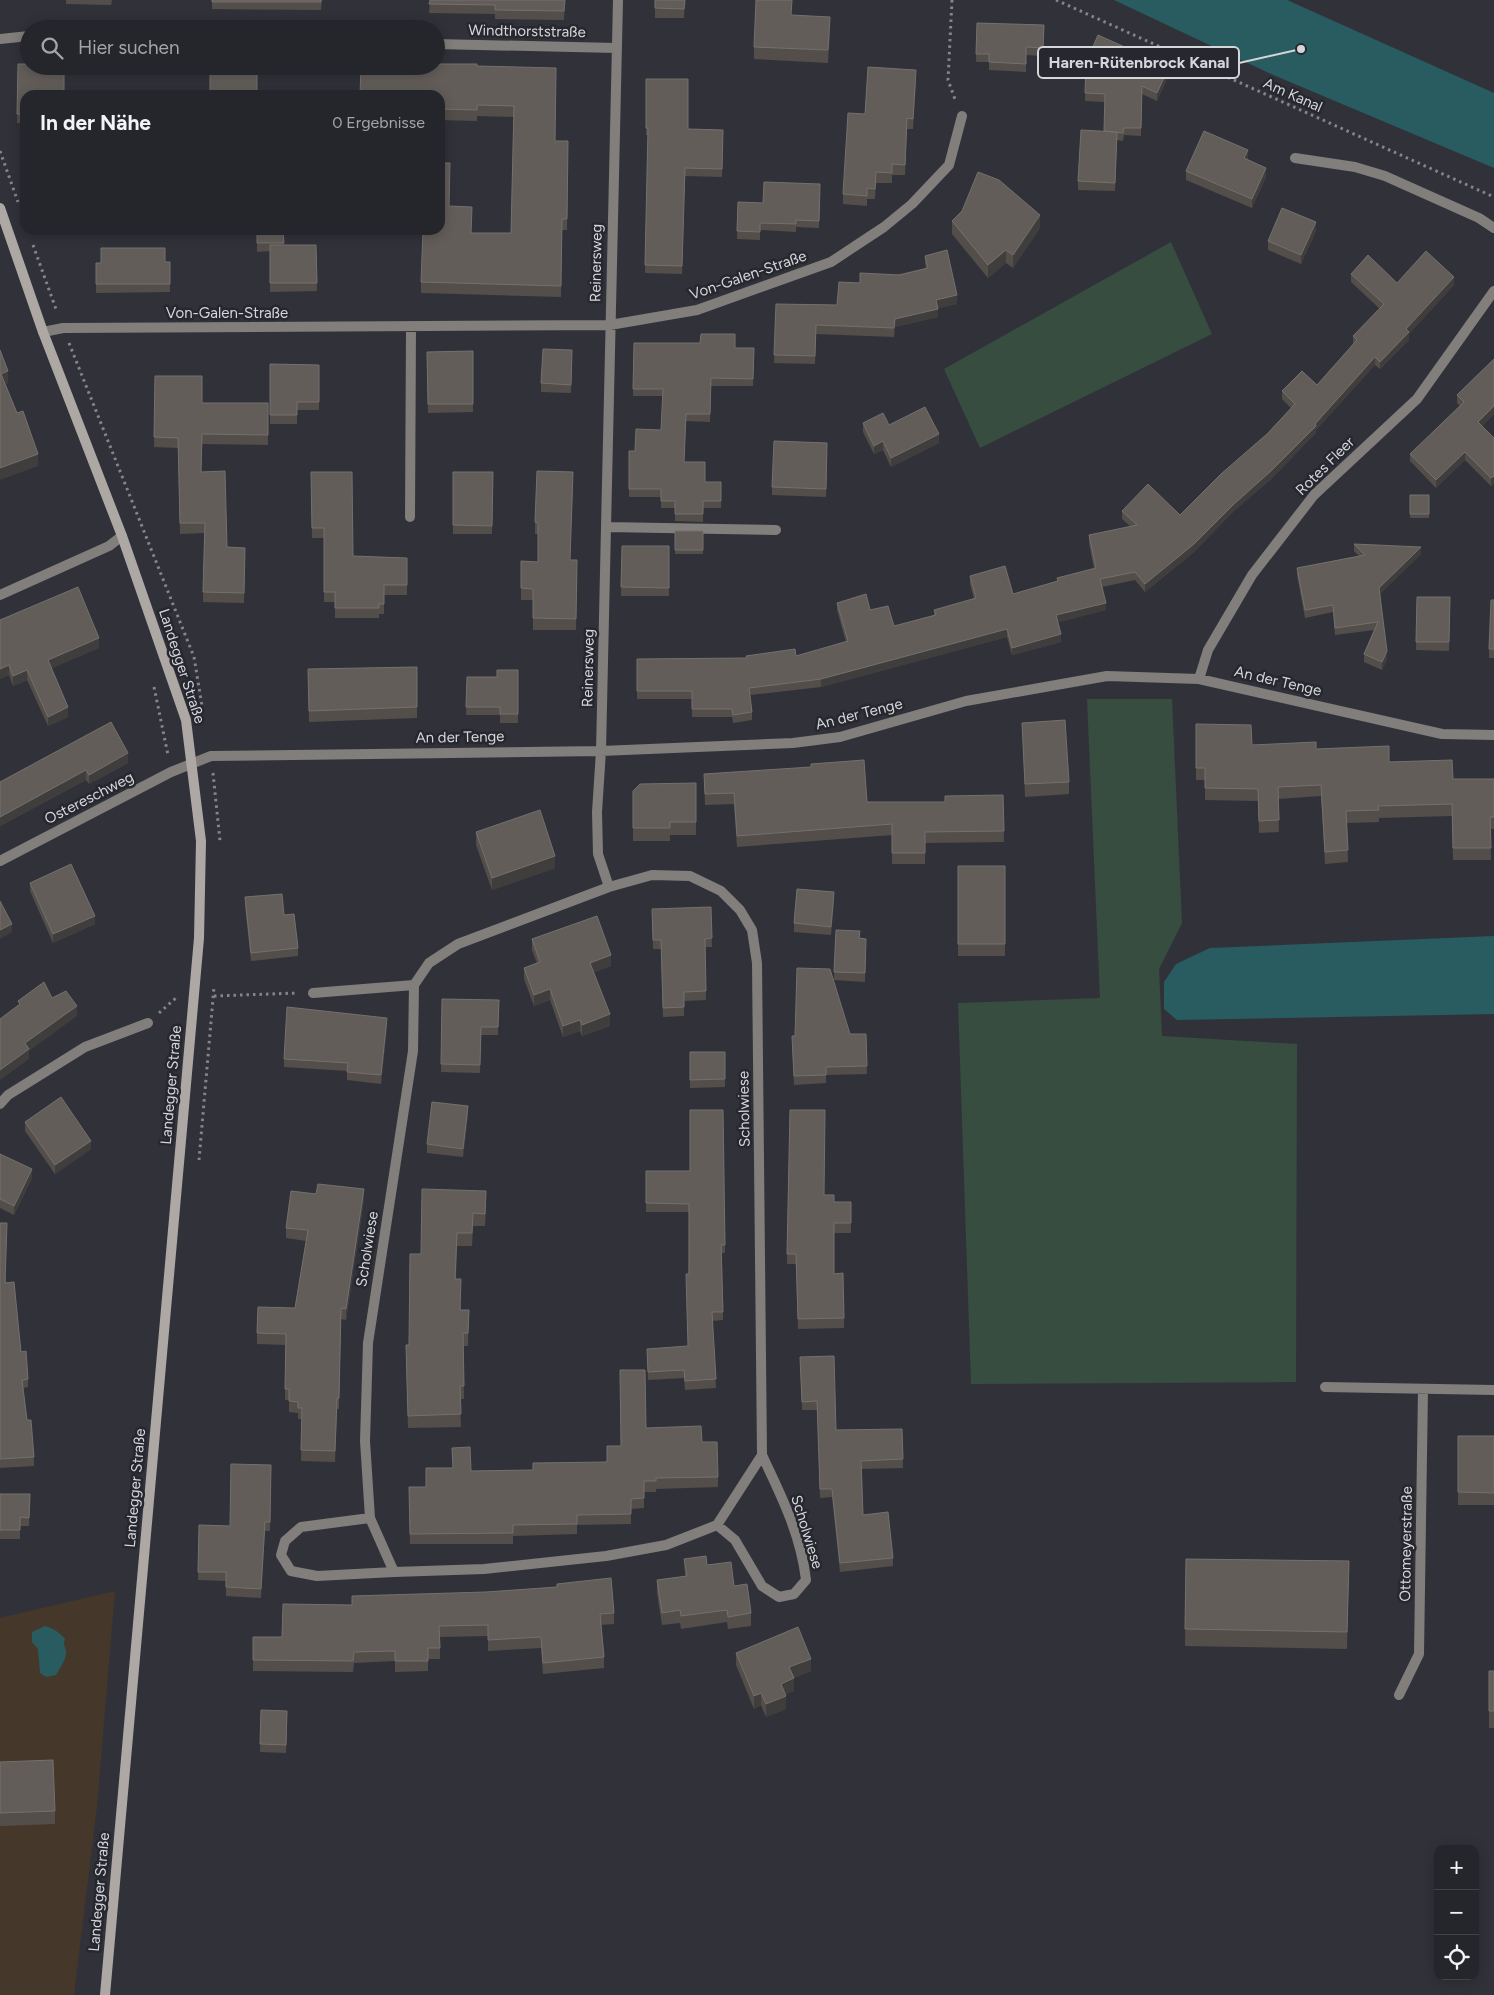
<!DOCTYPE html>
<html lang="de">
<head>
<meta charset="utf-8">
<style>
	body { margin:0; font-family:Figtree,sans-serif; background:#313237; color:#f1f3f6 }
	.controls { position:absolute; right:15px; bottom:15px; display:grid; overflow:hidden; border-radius:10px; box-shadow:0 2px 12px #0003 }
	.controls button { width:45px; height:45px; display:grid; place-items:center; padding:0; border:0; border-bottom:1px solid #424347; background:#25262b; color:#f1f3f6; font:25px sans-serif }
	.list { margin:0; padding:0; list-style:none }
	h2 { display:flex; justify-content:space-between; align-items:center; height:65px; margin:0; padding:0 20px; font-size:21px }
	h2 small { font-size:16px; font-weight:400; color:#a3a5a9 }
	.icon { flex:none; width:28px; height:28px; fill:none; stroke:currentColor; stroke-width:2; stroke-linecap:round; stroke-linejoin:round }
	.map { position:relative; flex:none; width:1494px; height:1995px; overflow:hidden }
	.search { position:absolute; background:#25262b; box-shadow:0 2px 12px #0003; left:20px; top:20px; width:425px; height:55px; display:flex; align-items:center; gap:12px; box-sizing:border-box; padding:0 18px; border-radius:28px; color:#a3a5a9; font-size:19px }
	.panel { position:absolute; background:#25262b; box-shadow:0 2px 12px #0003; left:20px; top:90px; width:425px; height:145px; border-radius:15px }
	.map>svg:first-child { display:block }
	.commercial { fill:#45372a }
	.green { fill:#364d40 }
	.water { fill:#295c60 }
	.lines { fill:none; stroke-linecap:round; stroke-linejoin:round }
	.path { stroke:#85868b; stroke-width:3; stroke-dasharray:2.5 4; stroke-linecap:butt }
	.street { stroke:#817e7c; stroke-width:10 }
	.secondary { stroke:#aea8a5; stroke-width:10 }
	.wall { fill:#544e4a }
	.shaded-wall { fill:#403d3d }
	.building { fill:#625d59; stroke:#74706e }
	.labels { text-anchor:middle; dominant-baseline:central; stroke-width:5; stroke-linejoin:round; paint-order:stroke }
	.street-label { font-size:15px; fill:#d5d6da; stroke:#27282f }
	.leader { fill:none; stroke:#d5d6da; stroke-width:2 }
	.callout-dot { fill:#d5d6da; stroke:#27282f; stroke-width:2 }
	.callout { fill:#27282f; stroke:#d5d6da; stroke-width:2 }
	.callout-label { font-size:16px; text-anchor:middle; font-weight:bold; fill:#d5d6da }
</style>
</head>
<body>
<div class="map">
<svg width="1494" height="1995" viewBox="0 0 1494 1995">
	<rect width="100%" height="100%" fill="#313239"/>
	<path class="commercial" d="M115,1591L97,1806L74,1995H0V1618Z"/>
	<path class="green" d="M1171,242L1212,334L980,448L944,369Z
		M1087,699H1172L1182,923L1159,969L1162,1036L1297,1044L1296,1382L971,1384L958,1003L1100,998Z"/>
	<path class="water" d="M1114,0H1287L1494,93V168L1271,74Z
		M1494,936V1014L1177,1020L1164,1009V982L1176,964L1210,948Z
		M45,1626C54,1629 58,1631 65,1639C63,1645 65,1646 66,1651C67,1659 60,1668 56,1675L46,1677L40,1673L38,1649L32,1642V1632Z"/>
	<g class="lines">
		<path class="path" d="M952,0L948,80L956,102
			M1056,0L1494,197
			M0,151L18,202
			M33,245L57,312
			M69,343L194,657L203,712
			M154,687L168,755
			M213,773L220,841
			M214,996L298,993
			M159,1013L177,997
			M199,1160L214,987"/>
		<path class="street" d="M0,39L29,36
			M436,44L616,48
			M1295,158L1355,167L1385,176L1479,218L1494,228
			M43,332L63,328L610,325L697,310L831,262L884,227L912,204L949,165L962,116
			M410,517L411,328
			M606,527L776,530
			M0,595L109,546L122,536
			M1199,679L1208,650L1252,575L1314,495L1417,399L1494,291
			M0,861L171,772L211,756L601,751L793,743L840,737L966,701L1107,676L1199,679L1442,734L1494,735
			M609,887L458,944L429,963L414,985L413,1051L368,1343L365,1441L370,1518L394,1572L484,1569L606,1556L666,1545L717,1525L762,1455L757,963L752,930L740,910L721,891L690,876L652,875L609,887L598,854L597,812L601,751L606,527L618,0
			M313,993L414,985
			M0,1104L8,1095L85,1047L148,1023
			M1325,1387L1494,1390
			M370,1518L301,1527L285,1541L281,1555L291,1571L317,1576L394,1572
			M717,1525L735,1540L762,1586L779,1597L794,1594L806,1580C801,1535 781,1495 762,1455
			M1399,1695L1419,1654L1423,1389"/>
		<path class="secondary" d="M0,208L43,332L122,536L186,720L201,841L199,938L105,1995"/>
	</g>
	<path class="wall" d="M66,0H112L111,5L66,4Z
		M212,0H322L321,10L212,9Z
		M430,0H565L564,20L495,19V14L429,13Z
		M655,0H685L684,18H655Z
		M792,15L830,29L828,63L754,59V47Z
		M977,23L1044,25L1043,56L1026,55V72L989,70V62H976Z
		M1086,63L1169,75L1157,101L1142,94L1141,136L1124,135L1123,141L1117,140L1115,191L1078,190V181L1104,131L1105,102L1085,101Z
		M18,64L25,95V123H17Z
		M477,66L555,141H568L567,230H562L561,297L421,293V282L449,206L472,233H511L514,117L477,116V121L440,120V95L424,67Z
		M646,79L688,129L723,130L722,177L685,176L682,274L645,273L648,135H646Z
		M916,80L913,129H907L905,175H892V183H876L875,199H867V206L843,204V194L865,114Z
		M1248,159L1247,160L1266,177L1252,208L1186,180V171Z
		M820,184L819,228L796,227V232L760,230V240L737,239L738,202L763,203Z
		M962,211L1040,228L1013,268L1006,263L988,278L952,234V221Z
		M257,230L284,243V245H316L317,291L270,292V251L257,252Z
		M1316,231L1301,264L1268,250V241Z
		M925,256L957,304L937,308L938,317L895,327L894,337L816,334L815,364L774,363L776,304L837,305L860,283L926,268L925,264Z
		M170,262V292L96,293V263Z
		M1351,274L1397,283L1454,285L1409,334V340L1380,369L1375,365L1316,430V433L1271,479L1234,511L1194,552L1145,592L1135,580L1102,587L1106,610L1058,622L1061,642L1012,655L1007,637L821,687L750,695L752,712V720L733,723L732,717H692V699H637V659L746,658L796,656L846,642L837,610V603L870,610L894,626L934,615V610L974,599L970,584V576L1013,594L1057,581V578L1094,569L1089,543V535L1131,527L1122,519V511L1180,515L1267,434L1291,408L1282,399V391L1317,385L1353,344V336L1380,309L1351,282Z
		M634,343L735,348H754L753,386H711L710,422L686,421L684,462L705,482H721V508H703V522L675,521V508H661V497H629V451H635L661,430L663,396H633Z
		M473,351V412L428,413L427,352Z
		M572,359L571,393L541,392V383Z
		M1494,359V414L1482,426L1494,438V483L1491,486L1465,460L1436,488L1410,461V454L1460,406L1457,403V395Z
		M270,364L319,365V410H297V424H270Z
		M155,376L202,403H268V445L202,444L201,472L227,547L245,548L244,603L203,602L204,533L180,534L178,448L154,447Z
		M863,423L939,443L891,467L883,450L874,454L863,432Z
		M827,452L826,497L772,495V487Z
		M311,472L353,556L407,558V595H384V614H379V618H335V602H324V538H312Z
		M453,472H493L492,534H453Z
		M573,483L570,560H577L576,630H533V600H521V561L538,562V534H535V522Z
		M1410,495H1429V518H1410Z
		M675,531H703V554H675Z
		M1354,544L1421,554L1380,594L1387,659L1382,670L1364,662V654L1374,630L1335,635L1333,612L1305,618L1297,575V568L1359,556L1354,551Z
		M622,546H669V596H621Z
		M1417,597H1450L1449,651L1416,650Z
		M1494,600V658H1489V649Z
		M0,620L99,648L51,668L68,717L48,726L27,680L13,686L9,675L0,679Z
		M417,667V718L309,722L308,669Z
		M518,670V723H500V715H466L467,677H497Z
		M1022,723L1069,782V794L1025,797Z
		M1196,724L1252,745L1316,749L1389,762L1453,779H1494V829H1490L1491,860H1453L1452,816L1379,818V822L1347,823L1348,862L1325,864L1321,796L1278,799L1279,832L1259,833L1258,801L1205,800V780H1196Z
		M128,763L89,784L86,780L0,826V782Z
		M704,774L867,802H945L1003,795L1004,842L925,843V864H892V835L737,847L734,804L705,805Z
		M696,783V835H670V841H633V791Z
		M476,832L555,868L492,890L476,845Z
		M958,866H1005V956H958Z
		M30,883L95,924L53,943L30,891Z
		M245,897L284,915L298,948V956L251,961L245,906Z
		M834,901L831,935L794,932V923Z
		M711,907L712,947H705L706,1000L684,1001V1016L663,1017L661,949H653L652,909Z
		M836,930L860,938L866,939L865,982L834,980Z
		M532,939L611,966L594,972L610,1026L582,1036L580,1031L563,1037L550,1000L534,1006L524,979V968L537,963L532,950Z
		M442,999L499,1000L498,1035H481L480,1073L441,1072Z
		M387,1026L381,1084L347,1080V1071L284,1067V1059Z
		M866,1034L867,1074L826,1075V1083L794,1085L792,1045Z
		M690,1052H725V1087L690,1088Z
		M723,1110L725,1253H722L723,1320L712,1321L716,1388L685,1390L684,1378L648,1380L647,1349L688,1347L689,1212H646V1171H690Z
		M790,1110L824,1195L834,1202H851V1233H834V1274L844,1318V1328L798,1329L796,1264H787Z
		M468,1115L463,1157L427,1153V1144Z
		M25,1122L91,1149L55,1174L25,1131Z
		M0,1154L32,1178L14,1215L0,1208Z
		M364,1200L346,1320L341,1319L339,1409H337L335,1462L301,1461L302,1419H298V1413L289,1412V1400H285V1345L257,1344V1333L295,1308L306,1241L286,1238V1228Z
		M486,1204L485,1226H473L472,1246H457L456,1279L461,1310H469L468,1346H463L464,1399H460L461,1427L408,1428L406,1358L409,1345L421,1254Z
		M0,1223L6,1283L21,1352L28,1379V1387L23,1388L27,1420L34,1457V1466L0,1468Z
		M800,1357L836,1430L902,1429L903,1468L862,1469L863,1515L893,1558V1566L840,1572L832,1497L820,1498L817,1410H802Z
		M646,1428L702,1442L718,1477V1487L656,1489V1492H644V1508L631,1509V1524L577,1525V1534L513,1536V1544H410L409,1487H426L452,1468L471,1471L533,1470L607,1462L621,1446Z
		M1458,1436H1494V1505H1458Z
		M271,1465L270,1531H265L261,1598L226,1596V1581L198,1580L199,1525L230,1526Z
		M0,1494H30L29,1526H20V1539H0Z
		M684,1559L707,1565L734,1586L751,1613V1626L728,1629L727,1622L681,1629L680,1623L662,1625L657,1593V1580L685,1576Z
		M1186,1559L1349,1561L1347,1649L1185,1646Z
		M614,1613V1624L601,1625L604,1657V1668L543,1674L541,1648L488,1651V1636L440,1637V1659H428V1671L395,1672V1661L354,1663L353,1672L253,1671V1637H282Z
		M736,1653L811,1671L794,1678V1691L786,1694V1709L766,1717L761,1705L754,1709L736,1665Z
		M1489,1671H1494V1728H1489Z
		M261,1710L287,1711L286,1753L260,1752Z
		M0,1762L55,1811V1824L0,1826Z"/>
	<path class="shaded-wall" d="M830,17V29L828,63V50Z
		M1169,67V75L1157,101V93Z
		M916,70V80L913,129V119Z
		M1248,150V159L1244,167V158Z
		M1266,168V177L1252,208V199Z
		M1040,215V228L1013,268V255Z
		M1316,222V231L1301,264V255Z
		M1006,250V263L988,278V265Z
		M1454,277V285L1409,334V340L1380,369V362L1406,329Z
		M957,295V304L936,309V300Z
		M938,309V317L895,327L894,337L895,319Z
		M1375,357V365L1316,430V433L1271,479L1234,511L1194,552L1145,592V584L1315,424Z
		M8,371V383L1,386V374Z
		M1494,406V414L1478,430V422Z
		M939,434V443L891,467V458Z
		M883,441V450L874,454V446Z
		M1465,452V460L1436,488V480Z
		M38,454V466L0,480V468Z
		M1494,476V483L1491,486V478Z
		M1421,547V554L1379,595V588Z
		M1106,603V610L1056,623V615Z
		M1007,629V637L821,687V679Z
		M1061,634V642L1012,655V648Z
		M99,638V648L48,670V660Z
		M1387,651V659L1382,670V662Z
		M9,665V675L0,679V669Z
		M27,670V680L13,686V676Z
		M68,707V717L48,726V717Z
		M128,753V763L89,784V775Z
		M86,770V780L0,826V817Z
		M555,856V868L492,890V878Z
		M834,892V901L831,935V927Z
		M95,916V924L53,943V934Z
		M12,924V932L0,939V930Z
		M611,955V966L590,974V963Z
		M550,989V1000L534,1006V995Z
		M77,1006V1016L29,1051V1059L0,1080V1070L25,1043Z
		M610,1014V1026L582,1036V1025Z
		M387,1018V1026L381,1084V1075Z
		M580,1020V1031L563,1037V1026Z
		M468,1106V1115L463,1157V1149Z
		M91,1141V1149L55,1174V1165Z
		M32,1169V1178L14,1215V1206Z
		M364,1189V1200L346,1320V1309Z
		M265,1522V1531L261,1598V1589Z
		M811,1659V1671L794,1678V1691L781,1696V1684L789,1667Z
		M761,1693V1705L754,1709V1696Z
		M786,1696V1709L766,1717V1704Z"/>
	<path class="building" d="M212,0H321V2H212Z
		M430,0H565L564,11L495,10V5L429,4Z
		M655,0H685L684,9L655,8Z
		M756,0H792L791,15L830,17L828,50L754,47Z
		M977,23L1044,25L1043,48L1026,47V64L989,62V54H976Z
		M1098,35L1169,67L1157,93L1142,86L1141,128H1124L1123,133L1104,131L1105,94L1085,93L1086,63Z
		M18,64H29V66H64V95H25V114H17Z
		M436,64H477V66L556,68L555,141H568L567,219H562L561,286L421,282L423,230H440V163H450L449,206L472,207L471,233H511L514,106L477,105V110L440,109V95H360L361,66L424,67L436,66Z
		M210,66H257V95H210Z
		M868,67L916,70L913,119L907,118L905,165L892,164V173L876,172L875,189L867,188V196L843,194L848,113L865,114Z
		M646,79H688V129L723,130L722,169L685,168L682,266L645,265L648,128H646Z
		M1081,130L1117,132L1115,183L1078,181Z
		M1204,131L1248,150L1244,158L1266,168L1252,199L1186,171Z
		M978,172L999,180L1040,215L1013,255L1006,250L988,265L952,221L962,211Z
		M764,182L820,184L819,221L796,220V224L760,223V232L737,231L738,202L763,203Z
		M1282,208L1316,222L1301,255L1268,241Z
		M257,230H283L284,243H257Z
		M270,245H316L317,283H270Z
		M101,248H165V262H170V284H96V263H101Z
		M947,250L957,295L936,300L938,309L895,319L894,328L816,325L815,356L774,355L776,304L837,305L839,282L860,283V273L900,275L928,268L925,256Z
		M1426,251L1454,277L1406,329L1409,332L1380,362L1375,357L1315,424L1316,426L1271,471L1234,504L1194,544L1145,584L1135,572L1100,579L1106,603L1056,615L1061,634L1012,648L1007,629L821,679L749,688L752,712L733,715L732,709H692V691H637V659L747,658L746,656L795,649L796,656L848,641L837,603L866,594L870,610L888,606L894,626L936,615L934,610L976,598L970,576L1005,566L1013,594L1058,581L1057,578L1096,568L1089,535L1137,525L1122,511L1148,484L1180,515L1221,474L1267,434L1295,404L1282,391L1302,371L1317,385L1357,340L1353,336L1384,304L1351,274L1368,255L1397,283Z
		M701,334H735V348H754L753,379L711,378L710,414H686L684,462H705V482H721V501H703V514H675V501H661V489H629V451H635L636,429L661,430L663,389H633L634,343H700Z
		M543,349L572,350L571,385L541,383Z
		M0,350L8,371L1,374L17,413L23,411L38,454L0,468Z
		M473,351V404H428L427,352Z
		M1494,359V406L1478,422L1494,438V476L1491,478L1465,452L1436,480L1410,454L1464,402L1457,395Z
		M270,364L319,365V402H297V415H270Z
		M155,376H202V403H268V435L202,434L201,472L225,471L227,547L245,548L244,593L203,592L205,523H180L178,438L154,437Z
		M925,407L939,434L891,458L883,441L874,446L863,423L883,413L889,425Z
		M774,441L827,443L826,489L772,487Z
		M537,471L573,472L570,560H577L576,619L533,618V589L521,588V561L538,562V523L535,522Z
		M311,472H352L353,556L407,558V585H384V604H379V608H335V592H324V528H312Z
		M453,472H493L492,526L453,525Z
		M1410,495H1429V514H1410Z
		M675,531H703V550H675Z
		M1354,544L1421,547L1379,588L1387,651L1382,662L1364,654L1378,622L1335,628L1333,605L1305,610L1297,568L1365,555Z
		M622,546H669V588L621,587Z
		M78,587L99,638L48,660L68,707L48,717L27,670L13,676L9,665L0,669V620Z
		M1417,597H1450L1449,642H1416Z
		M1491,600H1494V649H1489Z
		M417,667V707L309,711L308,669Z
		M497,670H518V714H500V707H466L467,677H497Z
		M1065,720L1069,782L1025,784L1022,723Z
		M111,722L128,753L89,775L86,770L0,817V782Z
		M1196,724L1251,725L1252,745L1316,742V749L1389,746V762L1452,760L1453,779H1494V817H1490L1491,848H1453L1452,804L1378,806L1379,810L1346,811L1348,850L1325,852L1321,785L1278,787L1279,820L1259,821L1258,789L1205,788V768H1196Z
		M864,760L867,802H945V796L1003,795L1004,831L925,832V853H892V824L737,836L734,793L705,794L704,774L811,767V764Z
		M696,783V822H670V828H633V791L640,784Z
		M540,810L555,856L492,878L476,832Z
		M71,864L95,916L53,934L30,883Z
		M958,866H1005V944H958Z
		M797,889L834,892L831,927L794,923Z
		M282,894L284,915L294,914L298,948L251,953L245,897Z
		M0,901L12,924L0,930Z
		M711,907L712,938L705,939L706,991L684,992V1007L663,1008L661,940H653L652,909Z
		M597,916L611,955L590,963L610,1014L582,1025L580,1020L563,1026L550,989L534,995L524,968L540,962L532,939Z
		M836,930L860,931L859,938L866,939L865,973L834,972Z
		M797,968L830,969L850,1034H866L867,1066L826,1067V1075L794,1076L792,1036H795Z
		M44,982L52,998L66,991L77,1006L25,1043L29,1049L0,1070V1019L20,1004L18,1001Z
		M442,999L499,1000L498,1027H481L480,1065L441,1064Z
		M287,1007L387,1018L381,1075L347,1072L348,1063L284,1059Z
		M690,1052H725V1079L690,1080Z
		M61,1097L91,1141L55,1165L25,1122Z
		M432,1102L468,1106L463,1149L427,1144Z
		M690,1110H723L725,1245H721L723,1312H712L716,1379L685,1381L684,1370L648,1372L647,1349L688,1346L686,1274H689V1204L646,1203V1171H690Z
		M790,1110H825L824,1195H834V1202H851V1223H834V1274L843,1273L844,1318L798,1319L796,1254H787Z
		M0,1154L32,1169L14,1206L0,1199Z
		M318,1184L364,1189L346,1309L341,1308L339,1398H337L335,1451L301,1450L302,1408H298V1402L289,1401V1389H285L286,1334L257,1333L258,1307L295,1308L308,1230L286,1228L291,1191L316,1194Z
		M422,1189L486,1191L485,1214L473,1213L472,1233H457L455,1279H461L460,1310H469L468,1333H463L464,1386H460L461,1414L408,1416L406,1345H409L410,1254H421Z
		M0,1223H7L5,1283L14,1282L21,1352L26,1351L28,1379L22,1380L27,1420H31L34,1457L0,1459Z
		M834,1356L836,1430L902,1429L903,1459L861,1461L863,1515L888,1512L893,1558L840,1563L832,1489H820L817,1401L802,1402L800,1357Z
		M620,1370H645L646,1428L701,1426L702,1442H717L718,1477L656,1478V1481H644V1498L631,1499V1514L577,1515V1524L513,1525V1533L410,1534L409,1487H426V1468H453L452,1448L470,1447L471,1471L533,1470V1463L607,1462V1446H621Z
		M1458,1436H1494V1493L1458,1492Z
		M231,1464L271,1465L270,1522H265L261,1589L226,1587V1572H198L199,1525L230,1526Z
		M0,1494H30L29,1518L20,1517V1530H0Z
		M706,1556L707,1565L731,1562L734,1586L747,1584L751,1613L728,1617L727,1610L681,1616L680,1610L662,1613L657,1580L687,1576L684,1559Z
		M1186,1559L1349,1561L1347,1632L1185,1629Z
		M611,1578L614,1613L600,1614L604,1657L543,1663L541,1637L488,1640V1625L439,1626L440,1648H428V1661H395V1651L354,1652L353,1661L253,1660V1637H282L283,1604L352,1605V1596L486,1592L557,1587V1584Z
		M798,1627L811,1659L789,1667L794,1678L781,1684L786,1696L766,1704L761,1693L754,1696L736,1653Z
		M1489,1671H1494V1711H1489Z
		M261,1710L287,1711L286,1745L260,1744Z
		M53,1760L55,1811L0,1813V1762Z"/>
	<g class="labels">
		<g class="street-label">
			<text transform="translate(527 31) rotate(1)">Windthorststraße</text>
			<text transform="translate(1293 95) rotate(24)">Am Kanal</text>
			<text transform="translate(596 263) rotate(-89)">Reinersweg</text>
			<text transform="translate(748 275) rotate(-19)">Von-Galen-Straße</text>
			<text x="227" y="313">Von-Galen-Straße</text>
			<text transform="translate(1325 466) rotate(-45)">Rotes Fleer</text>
			<text transform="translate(182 666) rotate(72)">Landegger Straße</text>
			<text transform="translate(588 668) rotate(-89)">Reinersweg</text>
			<text transform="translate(1278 681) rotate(13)">An der Tenge</text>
			<text transform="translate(859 714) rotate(-14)">An der Tenge</text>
			<text transform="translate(460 737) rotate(-1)">An der Tenge</text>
			<text transform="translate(89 798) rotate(-27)">Ostereschweg</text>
			<text transform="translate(171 1085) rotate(-85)">Landegger Straße</text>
			<text transform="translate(744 1109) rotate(-91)">Scholwiese</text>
			<text transform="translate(367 1249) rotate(-81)">Scholwiese</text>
			<text transform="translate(135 1488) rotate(-85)">Landegger Straße</text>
			<text transform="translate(807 1532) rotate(73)">Scholwiese</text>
			<text transform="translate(1406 1544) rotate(-89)">Ottomeyerstraße</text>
			<text transform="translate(99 1892) rotate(-85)">Landegger Straße</text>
		</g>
	</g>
	<path class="leader" d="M1301 49L1239 63"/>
	<circle class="callout-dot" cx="1301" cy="49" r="5"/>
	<rect class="callout" x="1038" y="47" width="201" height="31" rx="5"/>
	<g class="callout-label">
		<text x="1139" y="68">Haren-Rütenbrock Kanal</text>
	</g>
</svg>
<div class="controls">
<button>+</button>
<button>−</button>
<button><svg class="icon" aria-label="locate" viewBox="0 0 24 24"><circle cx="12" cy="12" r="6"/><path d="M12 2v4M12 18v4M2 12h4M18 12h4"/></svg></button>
</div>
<div class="search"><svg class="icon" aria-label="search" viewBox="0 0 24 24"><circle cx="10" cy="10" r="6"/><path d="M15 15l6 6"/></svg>Hier suchen</div>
<section class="panel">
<h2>In der Nähe<small>0 Ergebnisse</small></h2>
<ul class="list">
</ul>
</section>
</div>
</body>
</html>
